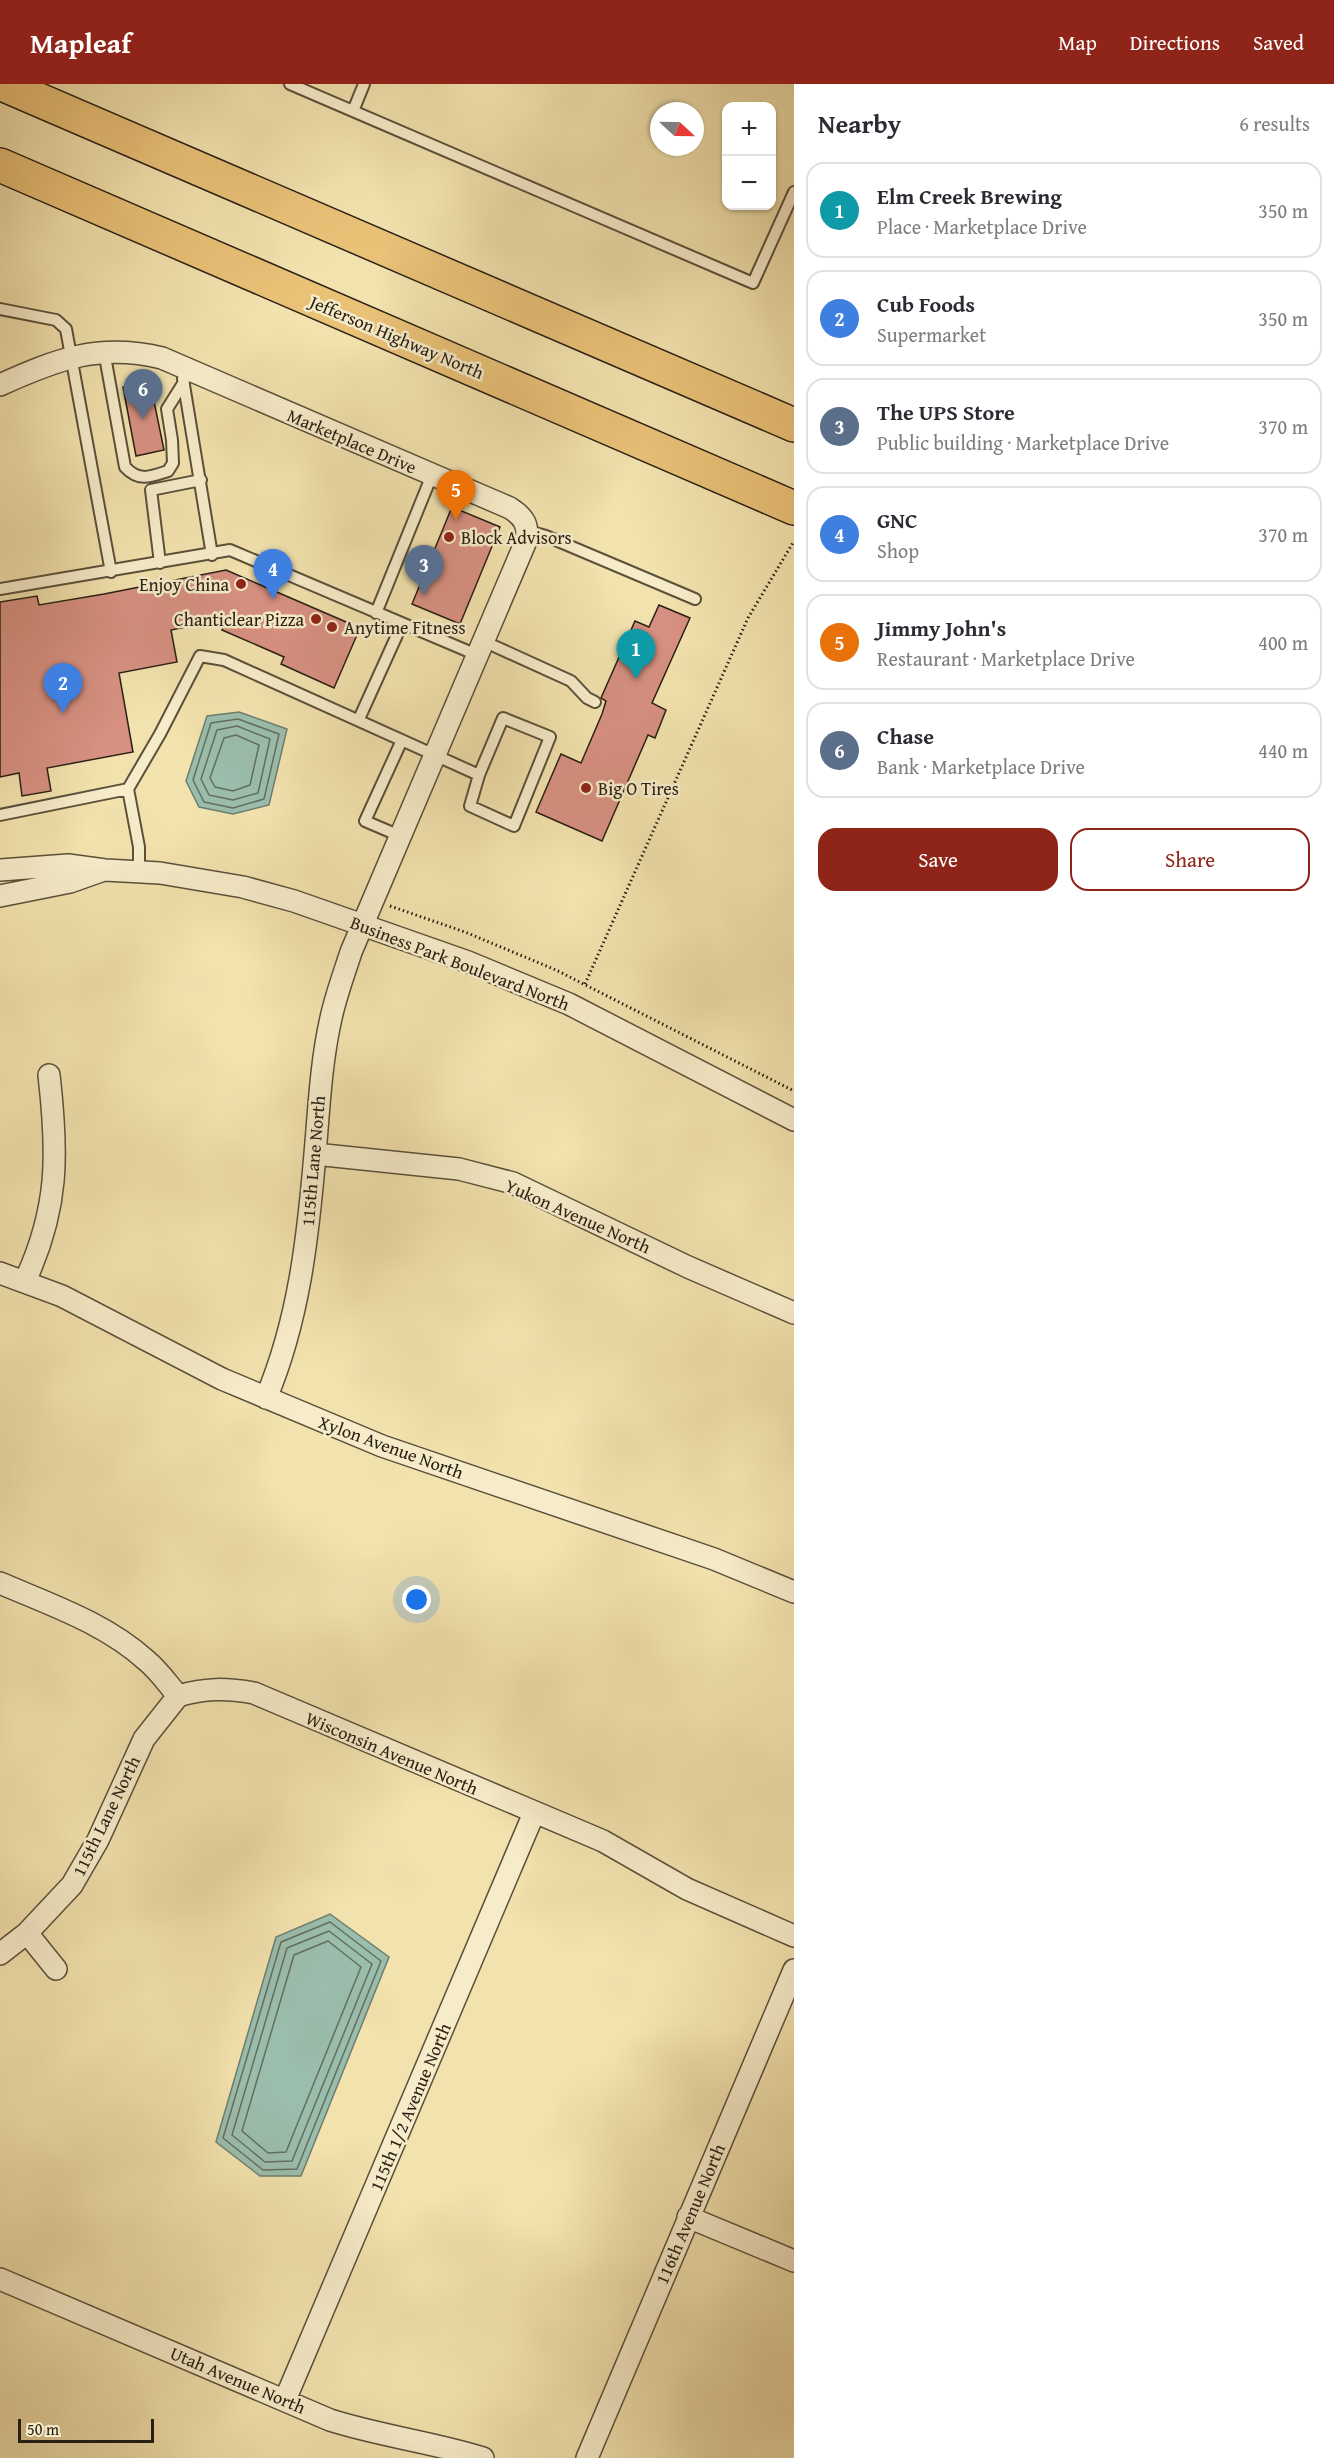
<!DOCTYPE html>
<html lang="en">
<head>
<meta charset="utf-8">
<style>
	body { margin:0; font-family:"Gentium Book Plus",serif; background:#f2f2f3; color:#2b2b33 }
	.controls { position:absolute; right:18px; top:18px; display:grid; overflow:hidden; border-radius:12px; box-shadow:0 2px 4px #0004 }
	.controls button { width:54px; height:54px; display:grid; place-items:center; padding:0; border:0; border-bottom:2px solid #e1e1e2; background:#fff; color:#2b2b33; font:30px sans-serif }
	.compass { position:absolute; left:650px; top:18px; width:54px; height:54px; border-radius:50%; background:#fff; box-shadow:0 2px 4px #0004; rotate:112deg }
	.scale { position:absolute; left:18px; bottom:15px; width:136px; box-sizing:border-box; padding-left:6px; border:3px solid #292014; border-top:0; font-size:16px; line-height:21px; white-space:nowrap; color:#292014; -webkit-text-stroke:4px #f7ecca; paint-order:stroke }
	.you { position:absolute; left:417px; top:1516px; width:21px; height:21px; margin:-15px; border:4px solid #fff; border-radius:50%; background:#1a73e8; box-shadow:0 0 0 9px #1a73e833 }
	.badge { display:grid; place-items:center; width:39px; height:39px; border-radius:50%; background:#8f2418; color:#fff; font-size:20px; font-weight:700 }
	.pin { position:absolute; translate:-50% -50px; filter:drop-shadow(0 2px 3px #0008) }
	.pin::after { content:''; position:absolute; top:32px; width:21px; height:18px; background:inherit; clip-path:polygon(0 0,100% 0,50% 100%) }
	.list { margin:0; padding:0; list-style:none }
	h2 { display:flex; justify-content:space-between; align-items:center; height:78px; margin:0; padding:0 24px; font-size:26px }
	h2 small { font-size:20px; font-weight:400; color:#7c7c81 }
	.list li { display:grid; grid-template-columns:39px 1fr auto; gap:18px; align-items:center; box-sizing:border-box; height:96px; margin:0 12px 12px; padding:0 12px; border:2px solid #e1e1e2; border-radius:18px }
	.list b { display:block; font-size:22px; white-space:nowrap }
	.list p { margin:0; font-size:20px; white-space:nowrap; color:#7c7c81 }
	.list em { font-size:20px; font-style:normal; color:#7c7c81 }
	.actions { display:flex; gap:12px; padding:18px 24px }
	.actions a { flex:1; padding:14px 0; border:2px solid #8f2418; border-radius:18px; text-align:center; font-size:21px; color:#8f2418 }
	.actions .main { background:#8f2418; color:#fff }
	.map { position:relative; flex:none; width:794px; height:2374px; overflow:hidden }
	header { display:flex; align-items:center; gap:36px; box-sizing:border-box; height:84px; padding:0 30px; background:#8f2418; color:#fff }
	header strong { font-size:28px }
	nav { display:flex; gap:33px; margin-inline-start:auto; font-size:21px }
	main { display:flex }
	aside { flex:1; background:#fff }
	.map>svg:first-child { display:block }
	.water { fill:#9bbdac; stroke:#6d7e6f; stroke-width:1.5 }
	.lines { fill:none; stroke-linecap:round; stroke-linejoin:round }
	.shore { stroke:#626e60; stroke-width:1.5 }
	.building { fill:#d79081; stroke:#292014; stroke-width:1.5 }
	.lane-casing { stroke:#5b503a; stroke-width:14 }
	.street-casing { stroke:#5b503a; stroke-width:24 }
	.highway-casing { stroke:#292014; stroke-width:36 }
	.path { stroke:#292014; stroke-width:3; stroke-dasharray:1.5 3; stroke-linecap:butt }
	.lane { stroke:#f7ecca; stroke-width:10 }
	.street { stroke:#f7ecca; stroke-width:21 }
	.highway { stroke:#e9c177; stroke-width:33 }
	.poi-dot { fill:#8f2418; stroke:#f7ecca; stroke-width:2 }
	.labels { text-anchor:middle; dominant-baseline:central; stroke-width:5; stroke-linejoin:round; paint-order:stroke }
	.street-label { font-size:18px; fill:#292014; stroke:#f7ecca }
	.poi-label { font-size:18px; fill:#292014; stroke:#f7ecca; text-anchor:start }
</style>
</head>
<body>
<header>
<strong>Mapleaf</strong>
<nav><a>Map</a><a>Directions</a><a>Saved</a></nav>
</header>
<main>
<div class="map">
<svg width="794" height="2374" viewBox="0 0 794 2374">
	<rect width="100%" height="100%" fill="#f2e2ae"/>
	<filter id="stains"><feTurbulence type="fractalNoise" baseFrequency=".00333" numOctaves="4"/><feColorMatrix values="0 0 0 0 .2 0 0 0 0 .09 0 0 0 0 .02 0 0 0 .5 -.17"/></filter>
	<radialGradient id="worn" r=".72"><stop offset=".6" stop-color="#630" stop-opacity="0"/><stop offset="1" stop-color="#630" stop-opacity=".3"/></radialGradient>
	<path class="water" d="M239,628L287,645L269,721L233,730L199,723L186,697L207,632Z
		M330,1830L389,1873L301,2092H260L216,2058L276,1853Z"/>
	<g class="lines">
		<path class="shore" d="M238,635L279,650L264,715L233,724L204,718L193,696L211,639Z
			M237,642L270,655L258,709L233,716L209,711L201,695L217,646Z
			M236,651L259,661L250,701L233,707L215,703L210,694L224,654Z
			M330,1838L381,1877L297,2085L263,2086L223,2054L281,1858Z
			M329,1847L372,1880L292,2077L265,2078L232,2051L287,1864Z
			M328,1857L361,1883L286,2068L268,2069L242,2047L294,1871Z"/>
	</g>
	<path class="building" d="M150,298L164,366L136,372L123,303Z
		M452,423L500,443L460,540L412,520Z
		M226,486L360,544L334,604L281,580L284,573L222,546L226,535L171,546L177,578L119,589L133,668L47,684L51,707L22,712L19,689L0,693V518L37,512L39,521L104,510Z
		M659,521L690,534L652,619L666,626L655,654L648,651L602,757L536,728L561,670L581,679L602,630L606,617L601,614L635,537L649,543Z"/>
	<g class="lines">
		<defs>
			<path id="lane" d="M290,0L753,199L794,108
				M353,27L364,0
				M0,225L56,236L66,245L111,488
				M104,267L125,383C139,398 150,393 168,387L173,379L172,356L167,325L184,298
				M183,295L212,471
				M528,447L546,452L695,515
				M160,479L151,406L201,396
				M0,505L230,466L477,571
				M376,529L432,391
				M483,557L571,597L587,614L595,618
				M359,635L402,540
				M0,731L128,705
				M400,752L365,737L402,656
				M139,787V763L128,705L160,650L200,572L224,576L479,691L470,722L514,742L550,653L503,634L479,691"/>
			<path id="street" d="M0,301C57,275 99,259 162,274L510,424C524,433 529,441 526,457L351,868C344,890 336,911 331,934C321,978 319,1024 315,1070C308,1153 299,1236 266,1314
				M0,786L68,781L105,786L160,789L243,803L294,817L468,878L569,920L794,1036
				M0,812L70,798L101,787
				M315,1070L459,1085L513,1099L688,1183L794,1229
				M0,1189L62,1212L222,1295L382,1362L714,1475L794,1508
				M25,1197C59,1124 58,1070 49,991
				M0,1499C51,1521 105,1539 147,1577C159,1587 168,1600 178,1612
				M178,1612C205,1604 226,1604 254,1609L603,1757L687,1805L794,1852
				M27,1849L56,1885
				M0,1870L27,1849L72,1801L98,1756L144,1655L178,1612
				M688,2133L794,2177
				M0,2195L330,2336C380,2352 432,2358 483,2374
				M285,2316L534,1729
				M587,2374L794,1886"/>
			<path id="highway" d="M2,0L794,341
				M0,81L794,424"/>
		</defs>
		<use href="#lane" class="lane-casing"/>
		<use href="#street" class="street-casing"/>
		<use href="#highway" class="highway-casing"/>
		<path class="path" d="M390,822L465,848L556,886L794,1007
			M585,900L748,534L794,457"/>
		<use href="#lane" class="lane"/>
		<use href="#street" class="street"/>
		<use href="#highway" class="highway"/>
	</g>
	<g class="poi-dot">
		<circle cx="449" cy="453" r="6"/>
		<circle cx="241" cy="500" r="6"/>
		<circle cx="316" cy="535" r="6"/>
		<circle cx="332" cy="543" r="6"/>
		<circle cx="586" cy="704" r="6"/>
	</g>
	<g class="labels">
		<g class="street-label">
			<text transform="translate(397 253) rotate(23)">Jefferson Highway North</text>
			<text transform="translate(352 357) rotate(23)">Marketplace Drive</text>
			<text transform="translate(460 879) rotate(21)">Business Park Boulevard North</text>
			<text transform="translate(313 1077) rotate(-85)">115th Lane North</text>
			<text transform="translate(578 1132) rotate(24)">Yukon Avenue North</text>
			<text transform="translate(391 1363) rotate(20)">Xylon Avenue North</text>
			<text transform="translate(392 1669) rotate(23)">Wisconsin Avenue North</text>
			<text transform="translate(106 1732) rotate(-64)">115th Lane North</text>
			<text transform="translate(410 2023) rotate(-67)">115th 1/2 Avenue North</text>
			<text transform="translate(690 2130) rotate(-67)">116th Avenue North</text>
			<text transform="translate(238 2296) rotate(23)">Utah Avenue North</text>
		</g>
		<g class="poi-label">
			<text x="461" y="453">Block Advisors</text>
			<text x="229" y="500" text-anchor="end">Enjoy China</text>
			<text x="304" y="535" text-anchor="end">Chanticlear Pizza</text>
			<text x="344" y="543">Anytime Fitness</text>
			<text x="598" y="704">Big O Tires</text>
		</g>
	</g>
	<rect width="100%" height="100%" filter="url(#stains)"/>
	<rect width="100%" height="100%" fill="url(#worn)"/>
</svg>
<div class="controls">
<button>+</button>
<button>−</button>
</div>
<svg class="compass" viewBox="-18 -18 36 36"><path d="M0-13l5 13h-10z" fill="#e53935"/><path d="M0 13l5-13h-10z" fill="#7c7c81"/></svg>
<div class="scale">50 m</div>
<div class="you"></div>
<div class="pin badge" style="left:636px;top:595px;background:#0f9aa8">1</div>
<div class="pin badge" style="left:63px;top:629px;background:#3f7fe0">2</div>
<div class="pin badge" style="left:424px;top:511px;background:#5c6f8a">3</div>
<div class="pin badge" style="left:273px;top:515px;background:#3f7fe0">4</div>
<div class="pin badge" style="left:456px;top:436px;background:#e8710a">5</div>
<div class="pin badge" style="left:143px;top:335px;background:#5c6f8a">6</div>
</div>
<aside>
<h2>Nearby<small>6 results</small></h2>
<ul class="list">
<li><span class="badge" style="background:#0f9aa8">1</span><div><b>Elm Creek Brewing</b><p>Place · Marketplace Drive</p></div><em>350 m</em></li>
<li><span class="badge" style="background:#3f7fe0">2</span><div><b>Cub Foods</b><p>Supermarket</p></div><em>350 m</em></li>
<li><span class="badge" style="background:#5c6f8a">3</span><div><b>The UPS Store</b><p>Public building · Marketplace Drive</p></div><em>370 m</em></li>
<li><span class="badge" style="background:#3f7fe0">4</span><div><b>GNC</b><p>Shop</p></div><em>370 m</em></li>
<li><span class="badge" style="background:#e8710a">5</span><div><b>Jimmy John's</b><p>Restaurant · Marketplace Drive</p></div><em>400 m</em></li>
<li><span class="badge" style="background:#5c6f8a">6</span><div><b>Chase</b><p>Bank · Marketplace Drive</p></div><em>440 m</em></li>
</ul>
<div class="actions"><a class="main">Save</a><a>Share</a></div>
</aside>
</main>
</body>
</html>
